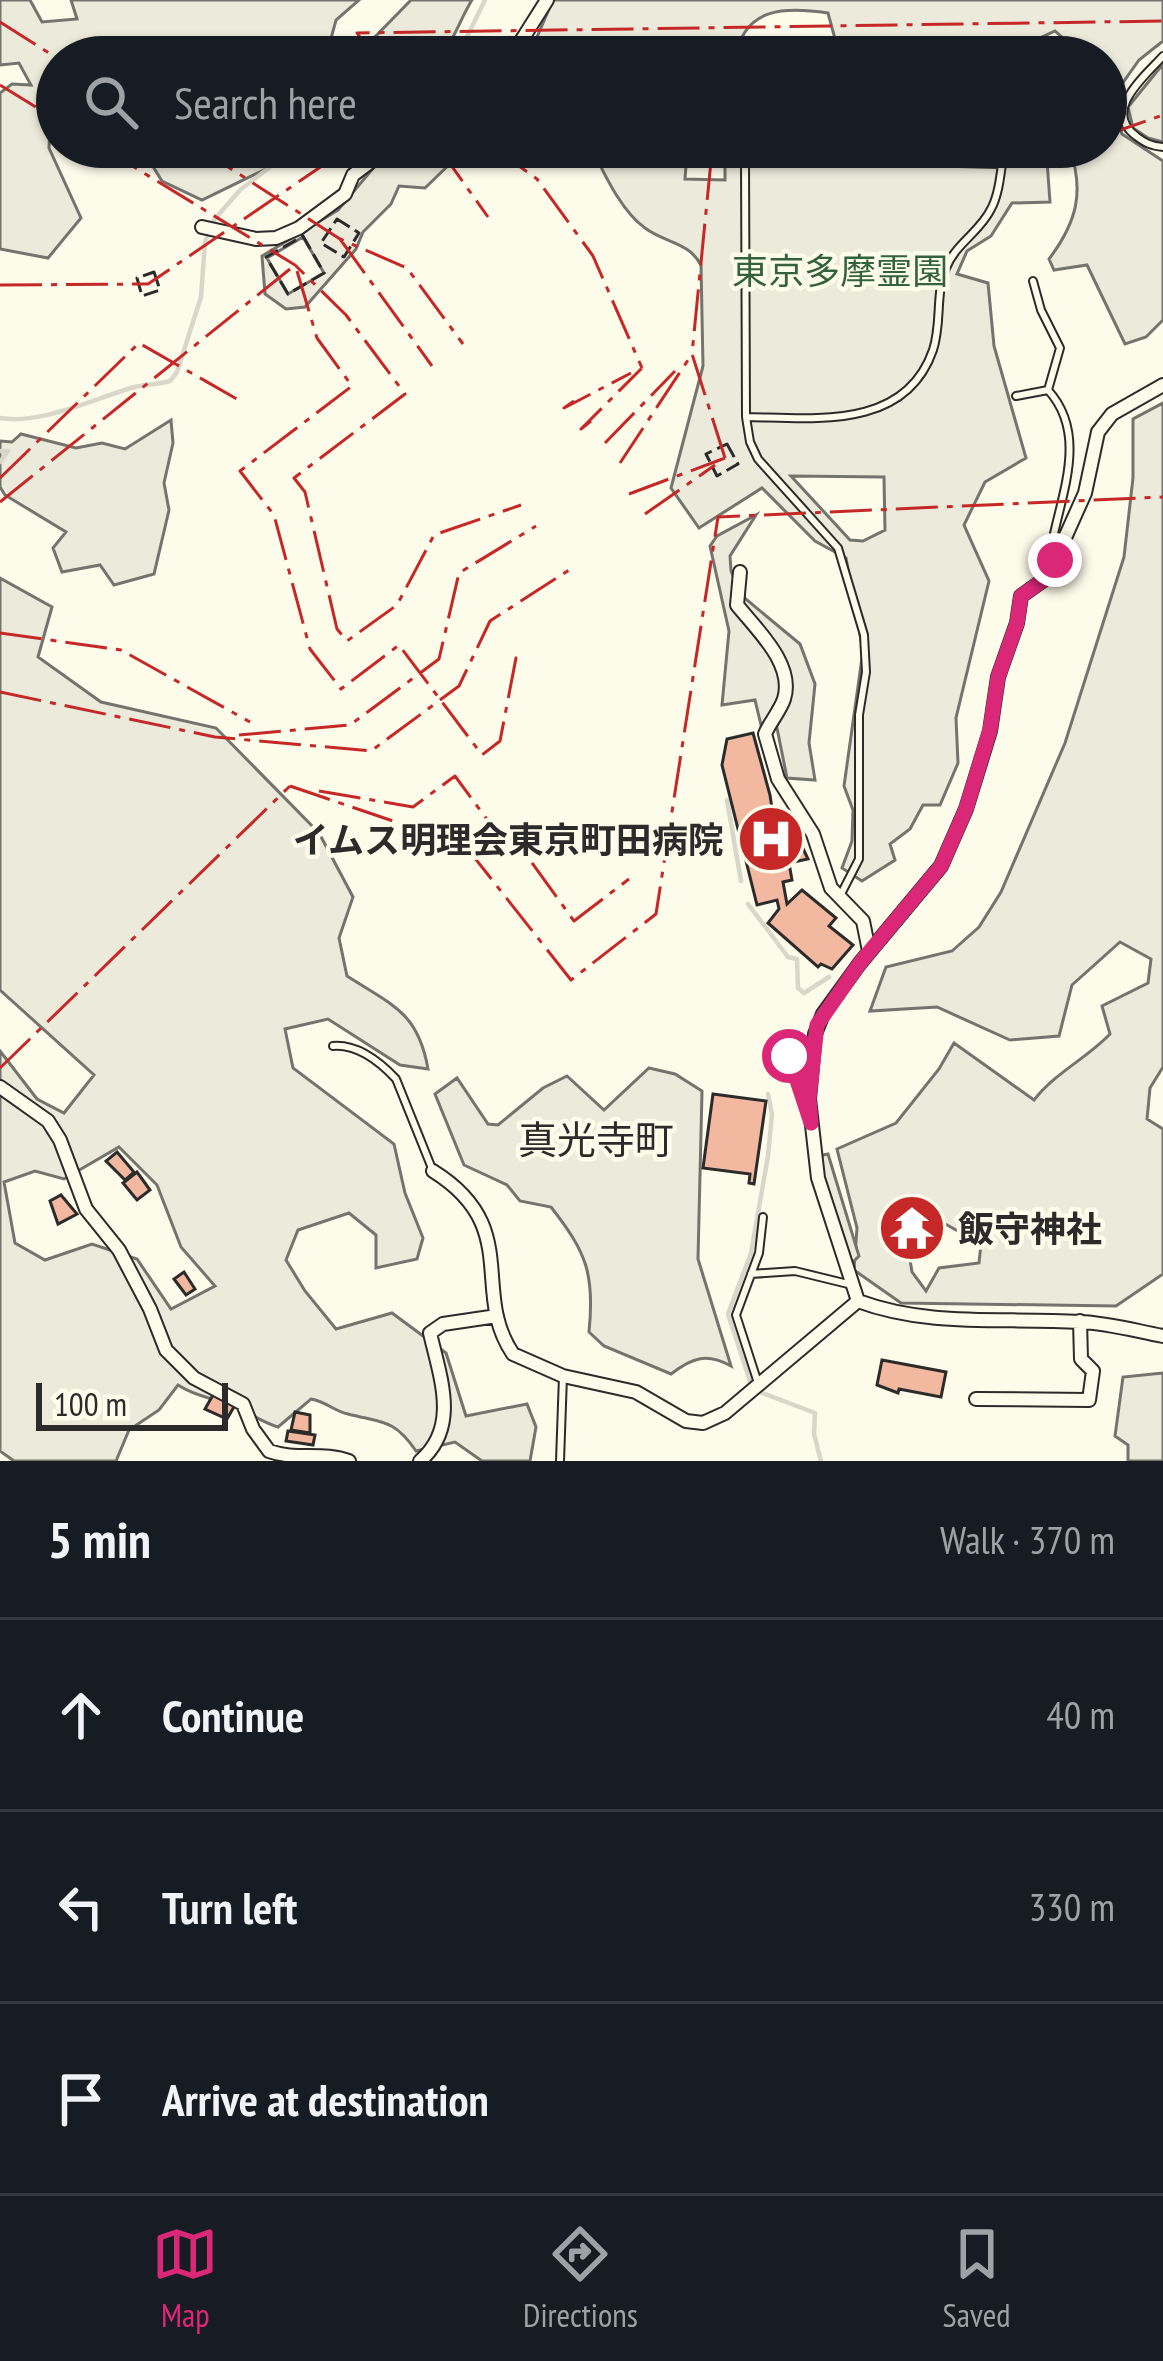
<!DOCTYPE html>
<html lang="en">
<head>
<meta charset="utf-8">
<style>
	body { margin:0; font-family:"PT Sans Narrow","Noto Sans JP",sans-serif; background:#20242c; color:#f1f3f6 }
	.scale { position:absolute; left:36px; bottom:30px; width:192px; box-sizing:border-box; padding-left:12px; border:6px solid #2b2b2b; border-top:0; font-size:33px; line-height:42px; white-space:nowrap; color:#2b2b2b; -webkit-text-stroke:9px #fdfbea; paint-order:stroke }
	.stop { position:absolute; width:36px; height:36px; margin:-27px; border:9px solid #db2777; border-radius:50%; background:#fff }
	.stop.end { background:#db2777; border-color:#fff; box-shadow:0 3px 12px #0008 }
	.list { margin:0; padding:0; list-style:none }
	h2 { display:flex; justify-content:space-between; align-items:center; height:156px; margin:0; padding:0 48px; font-size:51px }
	h2 small { font-size:39px; font-weight:400; color:#9ea1a6 }
	.list li { display:grid; grid-template-columns:78px 1fr auto; gap:36px; align-items:center; box-sizing:border-box; height:192px; padding:0 48px; border-top:3px solid #363941 }
	.list b { display:block; font-size:45px; white-space:nowrap }
	.list em { font-size:39px; font-style:normal; color:#9ea1a6 }
	.icon { flex:none; width:66px; height:66px; fill:none; stroke:currentColor; stroke-width:2; stroke-linecap:round; stroke-linejoin:round }
	.map { position:relative; flex:none; width:1163px; height:1461px; overflow:hidden }
	.search { position:absolute; background:#171b24; box-shadow:0 3px 9px #0004; left:36px; right:36px; top:36px; height:132px; display:flex; align-items:center; gap:30px; box-sizing:border-box; padding:0 42px; border-radius:66px; color:#9ea1a6; font-size:45px }
	.sheet { height:732px; background:#171b24 }
	nav { display:flex; justify-content:space-around; align-items:center; box-sizing:border-box; height:168px; border-top:3px solid #363941; background:#171b24; font-size:33px; color:#9ea1a6 }
	nav a { display:grid; justify-items:center; gap:6px }
	nav .on { color:#db2777 }
	.map>svg:first-child { display:block }
	.green { fill:#ecebdb; stroke:#74746e; stroke-width:3; fill-rule:evenodd }
	.parking { fill:#eceadb; stroke:#74746e; stroke-width:3 }
	.lines { fill:none; stroke-linecap:round; stroke-linejoin:round }
	.stream { stroke:#d8d7c9; stroke-width:4.5 }
	.building { fill:#f2b8a0; stroke:#2b2b2b; stroke-width:3 }
	.lane-casing { stroke:#2b2b2b; stroke-width:10 }
	.street-casing { stroke:#2b2b2b; stroke-width:16 }
	.lane { stroke:#fdfbea; stroke-width:6 }
	.street { stroke:#fdfbea; stroke-width:12 }
	.fence { stroke:#2b2b2b; stroke-width:3; stroke-dasharray:15 6; stroke-linecap:butt }
	.power { stroke:#c62828; stroke-width:3; stroke-dasharray:42 9 6 9; stroke-linecap:butt }
	.route { stroke:#db2777; stroke-width:15 }
	.labels { text-anchor:middle; dominant-baseline:central; stroke-width:9; stroke-linejoin:round; paint-order:stroke }
	.park-label { font-size:36px; fill:#34623c; stroke:#fdfbea }
	.poi-label { font-size:36px; font-weight:bold; fill:#2b2b2b; stroke:#fdfbea; text-anchor:end }
	.neighbourhood-label { font-size:39px; fill:#2b2b2b; stroke:#fdfbea }
</style>
</head>
<body>
<div class="map">
<svg width="1163" height="1461" viewBox="0 0 1163 1461">
	<rect width="100%" height="100%" fill="#fdfbea"/>
	<path class="green" d="M0,0H30L42,22L77,19L71,0H359L336,20L326,57H57V103L51,105L49,148L81,218L48,258L0,249V93L12,84L31,85L19,63L0,65Z
		M411,0H472C452,32 452,64 407,56C392,54 383,50 374,38Z
		M553,0H1163V41L1139,60L1110,101L1122,134L1163,161V320L1146,337L1125,344L1087,265L1054,270L1049,259C1077,222 1085,191 1069,147H1106V57H1065L1072,46L1055,31L1016,49L1012,57H840L828,13C787,7 744,6 736,57H518L537,37Z
		M1163,64V142L1148,138L1133,128L1128,107Z
		M118,147H293L272,166L202,200L162,181L152,165Z
		M407,147H489L459,155L425,188L399,186L391,204L363,232L356,249L305,307L286,309L265,294L262,256L338,210L375,166ZM303,237L324,273L288,294L267,258Z
		M591,147H1046L1050,202L1012,203L991,236L967,251L957,274L988,283L994,346L1026,458L985,482L964,525L989,581L956,718L958,763L940,805H923L910,829L890,844L895,860L862,881L842,868L852,841L853,810L844,786L863,651L846,558L815,541L762,488L699,528L671,488L703,366L701,265C689,242 665,243 645,228C621,211 604,173 591,147ZM687,152H725V180L685,179ZM791,476L884,477L885,530L863,541L850,540Z
		M1163,403V1067L1150,1088L1147,1119L1163,1129V1274L1116,1306L901,1303L854,1270L857,1228L837,1149L896,1123L939,1069L954,1043L1034,1100C1056,1072 1086,1059 1110,1034L1102,1006L1148,983L1151,959L1120,942L1072,985L1059,1036L1010,1040L937,1007L870,1011L886,967L952,951L979,927L1001,892L1065,743L1124,557L1133,478V419ZM924,1212L981,1244L979,1263L939,1268L926,1291L912,1272L904,1224Z
		M171,420L173,443L164,483L169,510L154,574L114,585L100,565L62,572L53,548L66,532L5,495L0,487V441L12,442L21,434L76,448L102,443L125,449Z
		M756,515L730,556L731,571L741,595L800,644L815,684L809,743L815,780L787,778L776,723L761,725L755,700L722,705L729,631L710,546L717,536Z
		M0,578L52,607L38,657L101,702L216,728L319,833L353,897L339,938L347,976C392,1005 418,1012 428,1069L400,1065L328,1019L285,1029L293,1068L394,1144L405,1193L423,1238L417,1259L376,1268V1235L349,1213L298,1230L286,1260L305,1291L336,1329L392,1313L446,1353L466,1416L527,1404L536,1427L530,1461H482L455,1442L416,1451C394,1419 383,1423 348,1414C334,1411 327,1402 311,1399L278,1427C261,1422 249,1412 233,1406C214,1398 196,1397 178,1385L159,1410L129,1430L116,1461H14L0,1451V1051L37,1099L64,1113L94,1075L0,990ZM119,1147L157,1185L181,1247L215,1286L171,1309L137,1259L92,1244L45,1260L15,1243L4,1182L35,1171L64,1179Z
		M649,1068L675,1074L702,1091L698,1259L731,1366C707,1353 693,1357 671,1374L604,1346L589,1332C595,1273 586,1252 551,1207L520,1201L507,1185L464,1165L435,1094L457,1078L488,1124L498,1125L543,1088L567,1076L604,1110Z
		M1163,1373V1461H1128V1445L1115,1436L1123,1377Z"/>
	<path class="parking" d="M828,1154L859,1256L852,1263L824,1178L819,1156Z"/>
	<g class="lines">
		<path class="stream" d="M444,57L463,45L485,0
			M0,418C39,425 95,399 131,388C144,384 157,385 170,381L177,372L201,297L205,242L214,220L240,190L296,147
			M0,451H8L0,462
			M727,800L741,881
			M748,904L788,957L797,959L798,988L804,993
			M804,993L829,977
			M750,1381L728,1314L751,1253L768,1156L772,1114L768,1094
			M757,1391L815,1413L814,1434L821,1461"/>
	</g>
	<path class="building" d="M753,733L770,795L775,828L792,825L808,859L789,863L792,880L783,882L787,904L802,890L836,918L829,926L853,945L832,969L821,964L818,967L768,923L779,909L777,900L757,905L722,765L727,739Z
		M713,1094L766,1101L754,1184L749,1183L750,1174L703,1168Z
		M117,1152L134,1172L125,1180L106,1161Z
		M137,1172L150,1190L137,1200L123,1183Z
		M61,1195L77,1214L58,1224L50,1201Z
		M184,1272L195,1289L186,1295L174,1279Z
		M882,1360L946,1372L941,1397L899,1389L898,1393L877,1385Z
		M213,1395L235,1405L227,1419L205,1409Z
		M295,1412L310,1415V1433L291,1430Z
		M288,1431L315,1435L313,1445L286,1441Z"/>
	<g class="lines">
		<defs>
			<path id="lane" d="M1163,56C1144,77 1102,111 1136,136C1145,143 1151,146 1163,147
				M1033,281L1041,310L1060,348L1048,390
				M1048,390C1088,434 1062,492 1052,543L1054,556
				M1016,396L1048,390
				M746,417C813,418 905,431 933,350C942,323 935,294 946,268C956,243 980,232 991,209C998,196 1000,179 1002,164L745,158L746,417L750,442L758,459L838,548L864,635L866,672L859,715V859L840,896
				M333,1046C357,1044 380,1062 396,1079L433,1171
				M783,1047L807,1114
				M751,1274L795,1271L848,1284
				M758,1383L736,1315L759,1253L763,1217
				M560,1461L563,1376"/>
			<path id="street" d="M511,57L547,0
				M202,227L256,239L276,238L299,228L345,194L353,175L390,147
				M1163,385L1112,414L1098,432L1085,493L1055,560L1045,579L1021,596L1017,623L998,677L990,731L966,809L941,866L860,963L823,1014L815,1034L809,1099L818,1178L858,1301C931,1328 1004,1317 1080,1322C1108,1323 1136,1331 1163,1336
				M740,572L737,605C756,629 795,664 784,699C780,711 770,722 765,734L778,779L813,834L831,888L863,921L869,951
				M0,1087L48,1121L60,1140L86,1209L119,1250L150,1309L166,1350L194,1378L243,1404L253,1429L269,1451C296,1461 323,1451 349,1461
				M433,1171C523,1227 470,1291 513,1354L563,1376L636,1392L686,1421L703,1423L725,1413L858,1301
				M976,1399L1089,1400L1093,1371L1081,1359L1080,1321
				M420,1461C460,1427 440,1377 430,1333L443,1324L497,1316"/>
		</defs>
		<use href="#lane" class="lane-casing"/>
		<use href="#street" class="street-casing"/>
		<use href="#lane" class="lane"/>
		<use href="#street" class="street"/>
		<path class="fence" d="M337,219L359,233L344,257L321,243Z
			M303,236L324,273L288,294L266,257Z
			M154,272L160,290L142,296L137,278Z
			M727,444L738,464L717,476L706,454Z"/>
		<path class="power" d="M0,22L57,58
			M374,57L357,33L1163,21
			M0,85L57,120
			M1106,135L1163,115
			M101,147L295,265L346,315L405,394L294,478L305,492L337,629L347,641L397,605L434,535L521,505
			M197,147L340,239L407,268L463,344
			M438,147L488,217
			M493,147L537,179L593,256L642,368
			M340,239L432,366
			M297,271L317,338L352,386L240,471L274,515L310,649L341,689L399,645L482,755L500,741L516,658L523,653
			M0,285L148,284L350,147
			M574,401L564,408L631,373
			M591,421L581,429L642,368
			M605,443L675,371
			M725,458L692,354L711,161L1073,147
			M620,463L692,354
			M0,478L139,343L242,402
			M629,494L725,458
			M0,502L295,265
			M645,514L715,465
			M0,633L121,650L250,722
			M0,692L215,737L371,751L459,686L490,621L569,570
			M239,735L350,725L439,659L459,573L536,526
			M290,786L434,835L448,824L571,980L656,914L718,517L1163,497
			M319,791L413,807L455,776L486,818L530,860L574,921L629,879
			M0,1068L290,786"/>
	</g>
	<g class="lines">
		<path class="route" d="M789,1056L811,1123L809,1099L817,1025L860,963L941,866L966,809L990,730L998,677L1017,623L1021,596L1045,579L1055,560"/>
	</g>
	<defs>
		<symbol id="hospital-disc" viewBox="-11 -11 22 22"><circle r="9.5" fill="#c62828" stroke="#fdfbea"/><path d="M-5-5h3v3.5h4V-5h3V5h-3V1.5h-4V5h-3Z" fill="#fff"/></symbol>
		<symbol id="temple-disc" viewBox="-11 -11 22 22"><circle r="9.5" fill="#c62828" stroke="#fdfbea"/><path d="M0-6L5-2H3V0L6.5 2.5H4V6H1.5V3h-3V6H-4V2.5H-6.5L-3 0V-2H-5Z" fill="#fff"/></symbol>
	</defs>
	<g fill-rule="evenodd">
		<use href="#hospital-disc" x="733" y="801" width="76" height="76"/>
		<use href="#temple-disc" x="874" y="1190" width="76" height="76"/>
	</g>
	<g class="labels">
		<g class="park-label">
			<text x="840" y="270">東京多摩霊園</text>
		</g>
		<g class="poi-label">
			<text x="724" y="839">イムス明理会東京町田病院</text>
			<text x="958" y="1228" text-anchor="start">飯守神社</text>
		</g>
		<g class="neighbourhood-label">
			<text x="596" y="1139">真光寺町</text>
		</g>
	</g>
</svg>
<div class="scale">100 m</div>
<div class="stop" style="left:789px;top:1056px"></div>
<div class="stop end" style="left:1055px;top:560px"></div>
<div class="search"><svg class="icon" aria-label="search" viewBox="0 0 24 24"><circle cx="10" cy="10" r="6"/><path d="M15 15l6 6"/></svg>Search here</div>
</div>
<section class="sheet">
<h2>5 min<small>Walk · 370 m</small></h2>
<ul class="list">
<li><svg class="icon" aria-label="ahead" viewBox="0 0 24 24"><path d="M12 20V5M6 11l6-6 6 6"/></svg><div><b>Continue</b></div><em>40 m</em></li>
<li><svg class="icon" aria-label="left" viewBox="0 0 24 24"><path d="M17 20v-9H6M10 6l-5 5 5 5"/></svg><div><b>Turn left</b></div><em>330 m</em></li>
<li><svg class="icon" aria-label="arrive" viewBox="0 0 24 24"><path d="M6 21V4h12l-3 4 3 4H6"/></svg><div><b>Arrive at destination</b></div></li>
</ul>
</section>
<nav>
<a class="on"><svg class="icon" aria-label="map" viewBox="0 0 24 24"><path d="M3 6l6-2 6 2 6-2v14l-6 2-6-2-6 2zM9 4v14M15 6v14"/></svg>Map</a>
<a><svg class="icon" aria-label="directions" viewBox="0 0 24 24"><path d="M12 3l9 9-9 9-9-9zM9 14v-3h6M13 9l2 2-2 2"/></svg>Directions</a>
<a><svg class="icon" aria-label="saved" viewBox="0 0 24 24"><path d="M7 4h10v16l-5-4-5 4z"/></svg>Saved</a>
</nav>
</body>
</html>
